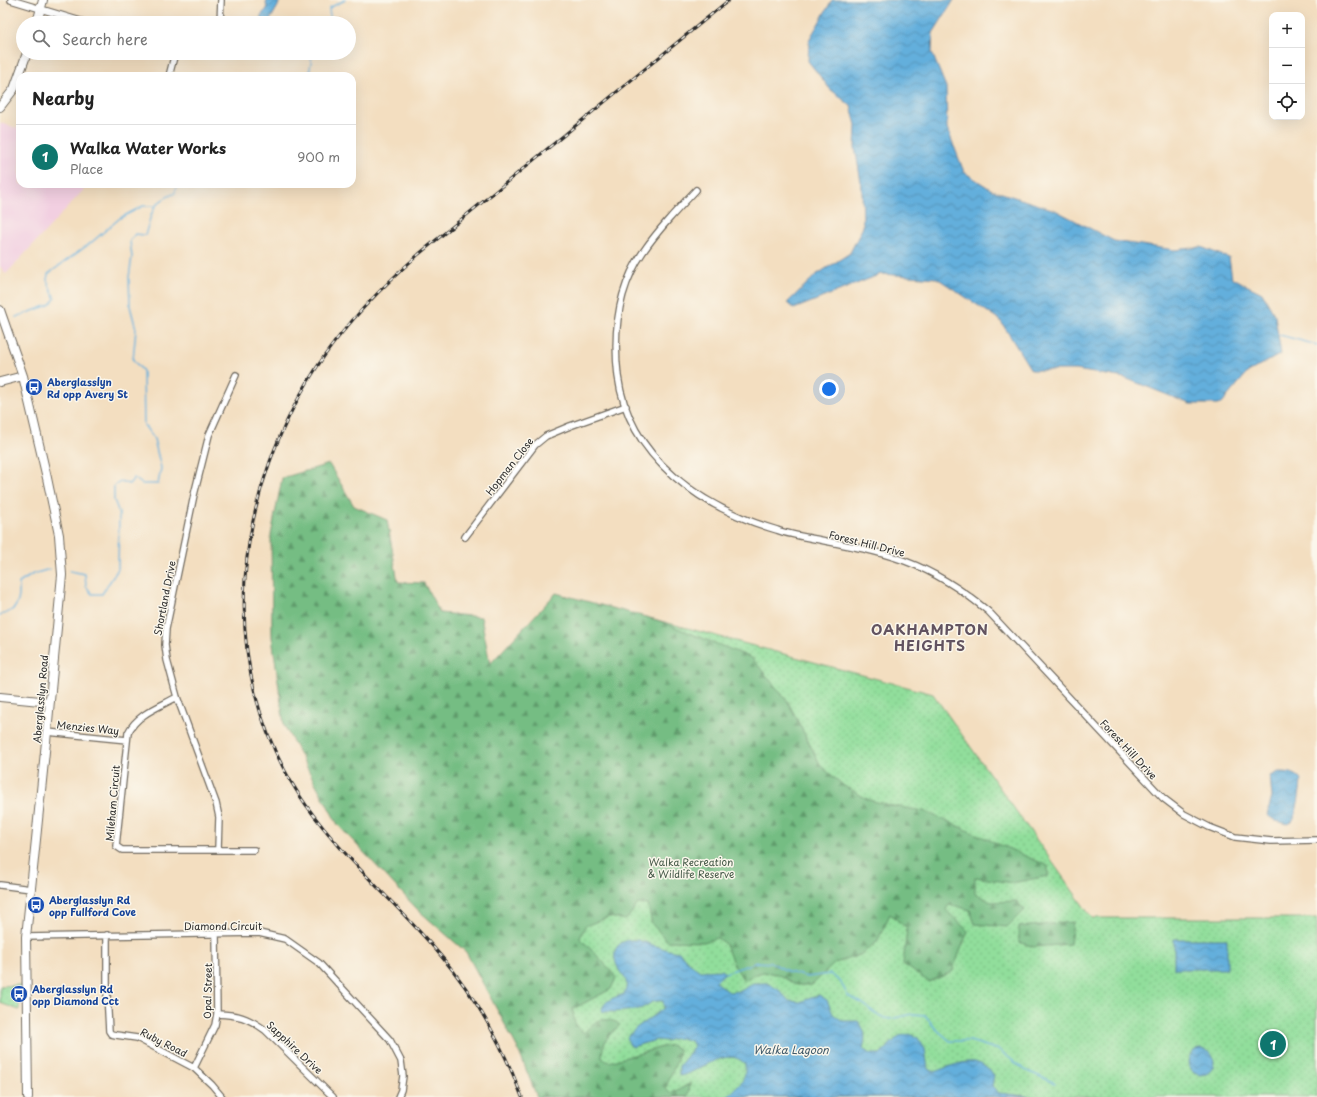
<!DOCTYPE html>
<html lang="en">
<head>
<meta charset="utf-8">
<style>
	body { margin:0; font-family:"Playpen Sans",sans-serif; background:#f2f2f2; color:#222 }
	.controls { position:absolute; right:12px; top:12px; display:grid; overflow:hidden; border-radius:8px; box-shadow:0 4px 16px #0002 }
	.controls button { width:36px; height:36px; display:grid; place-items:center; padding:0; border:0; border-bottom:1px solid #e0e0e0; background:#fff; color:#222; font:20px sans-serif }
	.you { position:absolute; left:829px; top:389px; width:14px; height:14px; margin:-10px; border:3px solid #fff; border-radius:50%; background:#1a73e8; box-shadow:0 0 0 6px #1a73e833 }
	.badge { display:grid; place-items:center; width:26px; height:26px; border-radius:50%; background:#0f766e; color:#fff; font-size:13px; font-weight:700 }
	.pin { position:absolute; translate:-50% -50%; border:2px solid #fff; box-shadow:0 1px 4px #0006 }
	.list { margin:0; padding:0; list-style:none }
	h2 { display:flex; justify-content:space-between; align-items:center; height:52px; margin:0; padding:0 16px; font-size:17px }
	h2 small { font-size:13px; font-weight:400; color:#767676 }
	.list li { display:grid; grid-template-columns:26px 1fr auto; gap:12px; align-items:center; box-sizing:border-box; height:64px; padding:0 16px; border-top:1px solid #e0e0e0 }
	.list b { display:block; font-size:15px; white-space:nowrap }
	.list p { margin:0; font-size:13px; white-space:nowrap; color:#767676 }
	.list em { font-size:13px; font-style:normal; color:#767676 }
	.icon { flex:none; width:22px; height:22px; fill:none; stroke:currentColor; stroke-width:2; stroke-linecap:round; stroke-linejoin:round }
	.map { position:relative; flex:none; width:1317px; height:1097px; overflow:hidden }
	.search { position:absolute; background:#fff; box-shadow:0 4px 16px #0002; left:16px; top:16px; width:340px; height:44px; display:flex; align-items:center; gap:10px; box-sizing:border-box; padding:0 14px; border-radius:22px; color:#767676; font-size:15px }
	.panel { position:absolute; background:#fff; box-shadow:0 4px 16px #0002; left:16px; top:72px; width:340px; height:116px; border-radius:12px }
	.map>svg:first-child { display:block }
	.built { fill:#f2cfe1 }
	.grass { fill:url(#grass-dots); stroke:#5e8463 }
	.forest { fill:url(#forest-firs); stroke:#507457 }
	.water { fill:url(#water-waves); stroke:#486d84 }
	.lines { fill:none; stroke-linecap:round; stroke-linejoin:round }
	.stream { stroke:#64afdc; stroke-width:1.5 }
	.street-casing { stroke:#716a5f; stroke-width:8 }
	.secondary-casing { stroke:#716a5f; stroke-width:10 }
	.street { stroke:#fff; stroke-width:5.5 }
	.secondary { stroke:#fff; stroke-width:8 }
	.rail-casing { stroke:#2b2b2b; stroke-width:3 }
	.rail { stroke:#fbf7ec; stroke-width:1.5; stroke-dasharray:4.5; stroke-linecap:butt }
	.labels { text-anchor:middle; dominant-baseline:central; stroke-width:3; stroke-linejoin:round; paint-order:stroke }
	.transit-label { font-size:10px; font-weight:bold; fill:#164399; stroke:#fbf7ec; text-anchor:start }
	.street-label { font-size:10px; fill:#2b2b2b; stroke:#fbf7ec }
	.park-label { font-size:10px; fill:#445847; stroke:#fbf7ec }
	.water-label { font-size:11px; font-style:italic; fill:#3f5969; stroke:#fbf7ec }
	.district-label { font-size:14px; font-weight:bold; letter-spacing:1px; fill:#625360; stroke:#fbf7ec }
</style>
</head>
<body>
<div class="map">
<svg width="1317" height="1097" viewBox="0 0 1317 1097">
	<defs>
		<pattern id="grass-dots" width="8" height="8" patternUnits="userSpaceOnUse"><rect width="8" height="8" fill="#91de9b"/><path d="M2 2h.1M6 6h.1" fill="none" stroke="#7dbf86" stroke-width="1.8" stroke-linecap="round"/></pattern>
		<pattern id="forest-firs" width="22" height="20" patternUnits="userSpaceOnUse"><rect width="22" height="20" fill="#74bd83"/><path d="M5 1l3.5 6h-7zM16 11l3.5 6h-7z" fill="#5f9a6b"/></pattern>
		<pattern id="water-waves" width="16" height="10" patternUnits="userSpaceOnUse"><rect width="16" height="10" fill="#64afdc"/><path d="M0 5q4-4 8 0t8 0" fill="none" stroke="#538fb3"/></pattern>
	</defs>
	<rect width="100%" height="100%" fill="#fbf7ec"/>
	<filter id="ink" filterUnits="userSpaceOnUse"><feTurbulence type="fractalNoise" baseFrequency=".025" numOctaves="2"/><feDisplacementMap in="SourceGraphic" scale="8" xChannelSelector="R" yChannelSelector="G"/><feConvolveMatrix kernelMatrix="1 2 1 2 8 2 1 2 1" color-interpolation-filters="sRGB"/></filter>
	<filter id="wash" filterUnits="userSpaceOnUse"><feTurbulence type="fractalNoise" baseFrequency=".012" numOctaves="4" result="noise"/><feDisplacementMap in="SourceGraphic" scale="16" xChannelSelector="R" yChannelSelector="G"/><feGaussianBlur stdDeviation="0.9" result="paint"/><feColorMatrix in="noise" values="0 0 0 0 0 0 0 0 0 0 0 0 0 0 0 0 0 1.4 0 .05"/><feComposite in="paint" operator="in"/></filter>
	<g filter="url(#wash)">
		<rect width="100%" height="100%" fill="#f3dec0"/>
		<path class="built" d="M0,123L20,129V184H89L6,274L0,266Z"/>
		<path class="grass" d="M572,599L657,620L933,694L1092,918H1317V1097H549Z
			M21,985L19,1010L0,1003V986Z"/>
		<path class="forest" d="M329,464L354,506L387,520L398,582L424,583L440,613L481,617L490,664L556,593L657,620L752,658L788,702L821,766L844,786L869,800L893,806L924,811L1048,866V876L1012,883L975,877V893L991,902L1017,901L1024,910L1007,927L975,924L970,910L949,904L946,910L968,931L952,972L929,982L903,964L907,928L890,914L877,942L860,955L835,963L812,985H797L777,974L763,972L753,975L744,981L733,963L725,944L717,938L704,942L667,941L652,924L648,905L638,904L626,920L609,917L585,926L580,938C592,951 606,963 616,978L611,989L573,1009C573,1019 575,1028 584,1033C591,1025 597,1018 608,1020C613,1021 616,1021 620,1025C608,1036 602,1041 602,1058L609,1062L662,1047L671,1045L679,1049C678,1064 669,1075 666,1089L670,1093L682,1088L690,1083L689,1092L686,1097H537L517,1047L466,952L418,910L338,825L284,725L272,637L271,535L282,478Z
			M1073,922L1070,944L1034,947L1019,942V927Z"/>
		<path class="water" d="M267,0H280L278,6L269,22L261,23V15L267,9L266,3Z
			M832,0H954L933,33L932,53L946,87L947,128L964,172L992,190L1055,210L1114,241L1175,250L1201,247L1229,258L1232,278L1262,293L1275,316L1281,354L1248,372L1221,404H1190L1125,378L1076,370H1031L1000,320L937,278L881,274L794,309L787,303L816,275L850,253L863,227L862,188L855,147L856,125L851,106L830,89L808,61L809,40Z
			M1279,772C1286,772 1294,772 1300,778C1303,781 1296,816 1293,821C1292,822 1290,823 1288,824L1276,821L1267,815L1272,797L1270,776Z
			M1174,939H1227V969H1174Z
			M629,940H638L668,950L679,952L689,963L700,971L721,970L725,973L715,982L729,992L741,991L753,983H767L779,990L789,1001L800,1002L819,995L827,1000L833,1014L843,1021H858C866,1031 866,1036 863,1049L870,1054H880L899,1036L910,1034L918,1038L925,1049L928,1069L934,1072C945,1068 964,1060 975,1062C983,1064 989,1070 994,1075L992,1086L999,1093L1034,1097H728C739,1083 746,1084 745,1064C727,1044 698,1074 679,1076V1066L688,1055L694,1046L691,1041L681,1038L672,1039L666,1041L656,1040L632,1047L629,1044L627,1038L636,1028L664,1008L663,1001C649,1000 651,1005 639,1009C631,1011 609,1013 601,1011C605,999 614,998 624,994C626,990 627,986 626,981C625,977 621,974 619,970C612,957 612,944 629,940Z
			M1188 1062a13 13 0 1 1 26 0a13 13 0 1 1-26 0Z"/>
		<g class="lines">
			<path class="stream" d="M336,23L335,19L330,17L329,8L345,0
				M309,76L312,55L314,53
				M16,317L49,305L55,299L47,280L48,274L92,242L120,218L143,206H154
				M1276,334L1317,345
				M70,571L85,574L86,586L92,594H102L118,569L119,513L114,500V486L120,482L129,484L134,478L142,484H158L161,468L154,439L144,425L143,371L133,360L136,329L130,306L129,277L132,257L130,241L135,234L145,235C153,211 150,204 175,193L177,184
				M0,615C19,611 20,600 19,583L33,574L50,569
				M725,973L757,962L772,963L789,972L807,977L830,974L840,981L848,996L862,1003L880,1017L890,1019L913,1014L925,1015L935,1028L950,1041H970L999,1050L1025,1070L1055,1083"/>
		</g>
	</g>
	<g filter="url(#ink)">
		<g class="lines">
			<defs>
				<path id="street" d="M11,0L87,23
					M220,23L221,0
					M194,53L204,55L211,53
					M169,76L175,53
					M696,190C677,210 658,230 643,252C618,288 613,333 618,376C629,459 702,508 777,530C784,533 792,534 800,536C835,543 872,549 905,561C937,573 964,591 989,612L1163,798L1184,814L1209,827L1235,837L1271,841L1317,840
					M465,537L535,445L546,436L570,426L626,406
					M177,697C159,707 137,714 128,733L116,846L122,850H254
					M47,732L127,740
					M218,849L219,817L216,803L177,697L167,660L165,645L166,629L170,610L194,495L209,435L236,375
					M0,885L31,889
					M107,935V993L109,1031L111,1034L116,1035L137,1038L194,1068L212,1085L222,1097
					M26,937L259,933L285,939L319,963L390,1040L401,1061L403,1076L401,1090L398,1097
					M217,1014C239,1015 247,1017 265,1030L333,1097
					M194,1068L215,1025L217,1014L216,934"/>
				<path id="secondary" d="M37,23L43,0
					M0,107L14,89L27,53
					M0,310L23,376L47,478L59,535L62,575L47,732L26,937L28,1097
					M0,382L23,376
					M0,697L50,702"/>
			</defs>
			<use href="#street" class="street-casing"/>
			<use href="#secondary" class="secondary-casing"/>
			<use href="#street" class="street"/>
			<use href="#secondary" class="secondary"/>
			<defs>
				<path id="rail" d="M522,1097C503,1046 477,998 441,956C398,904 345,860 306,805C210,668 233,488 325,355C352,317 384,285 419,254L729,0"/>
			</defs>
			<use href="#rail" class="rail-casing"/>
			<use href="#rail" class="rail"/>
		</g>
	</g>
	<defs>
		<symbol id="bus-disc" viewBox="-11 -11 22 22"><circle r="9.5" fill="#1a4fb4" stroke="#fbf7ec"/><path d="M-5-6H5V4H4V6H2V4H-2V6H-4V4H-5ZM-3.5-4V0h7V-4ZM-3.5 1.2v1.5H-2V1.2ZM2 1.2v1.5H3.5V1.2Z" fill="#fff"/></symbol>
	</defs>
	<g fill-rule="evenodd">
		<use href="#bus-disc" x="24" y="377" width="20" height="20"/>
		<use href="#bus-disc" x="26" y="895" width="20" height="20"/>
		<use href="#bus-disc" x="9" y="984" width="20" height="20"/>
	</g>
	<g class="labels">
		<g class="transit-label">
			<text x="47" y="381">Aberglasslyn<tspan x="47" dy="12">Rd opp Avery St</tspan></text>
			<text x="49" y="899">Aberglasslyn Rd<tspan x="49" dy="12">opp Fullford Cove</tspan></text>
			<text x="32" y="988">Aberglasslyn Rd<tspan x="32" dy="12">opp Diamond Cct</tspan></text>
		</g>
		<g class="street-label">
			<text transform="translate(509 466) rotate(-52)">Hopman Close</text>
			<text transform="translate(867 543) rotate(14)">Forest Hill Drive</text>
			<text transform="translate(164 598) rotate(-79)">Shortland Drive</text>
			<text transform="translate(40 699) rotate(-85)">Aberglasslyn Road</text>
			<text transform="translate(88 727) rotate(6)">Menzies Way</text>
			<text transform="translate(1129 749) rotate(47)">Forest Hill Drive</text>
			<text transform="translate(112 803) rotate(-85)">Mileham Circuit</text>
			<text x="223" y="925">Diamond Circuit</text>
			<text transform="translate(207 991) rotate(-89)">Opal Street</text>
			<text transform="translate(164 1042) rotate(27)">Ruby Road</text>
			<text transform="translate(295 1047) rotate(43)">Sapphire Drive</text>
		</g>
		<g class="park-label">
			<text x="691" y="861">Walka Recreation<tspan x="691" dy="12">&amp; Wildlife Reserve</tspan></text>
		</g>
		<g class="water-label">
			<text x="791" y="1049">Walka Lagoon</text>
		</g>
		<g class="district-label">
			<text x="930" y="629">OAKHAMPTON<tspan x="930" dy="16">HEIGHTS</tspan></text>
		</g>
	</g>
</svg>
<div class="controls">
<button>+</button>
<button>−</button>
<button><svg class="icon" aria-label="locate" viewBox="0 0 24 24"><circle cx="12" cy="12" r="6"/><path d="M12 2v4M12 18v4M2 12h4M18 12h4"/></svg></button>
</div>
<div class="you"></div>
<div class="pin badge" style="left:1273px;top:1044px">1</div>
<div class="search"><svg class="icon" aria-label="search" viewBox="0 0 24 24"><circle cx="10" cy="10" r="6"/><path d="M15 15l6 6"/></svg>Search here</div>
<section class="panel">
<h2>Nearby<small></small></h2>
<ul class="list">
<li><span class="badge">1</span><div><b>Walka Water Works</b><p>Place</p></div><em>900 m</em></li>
</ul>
</section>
</div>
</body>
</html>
